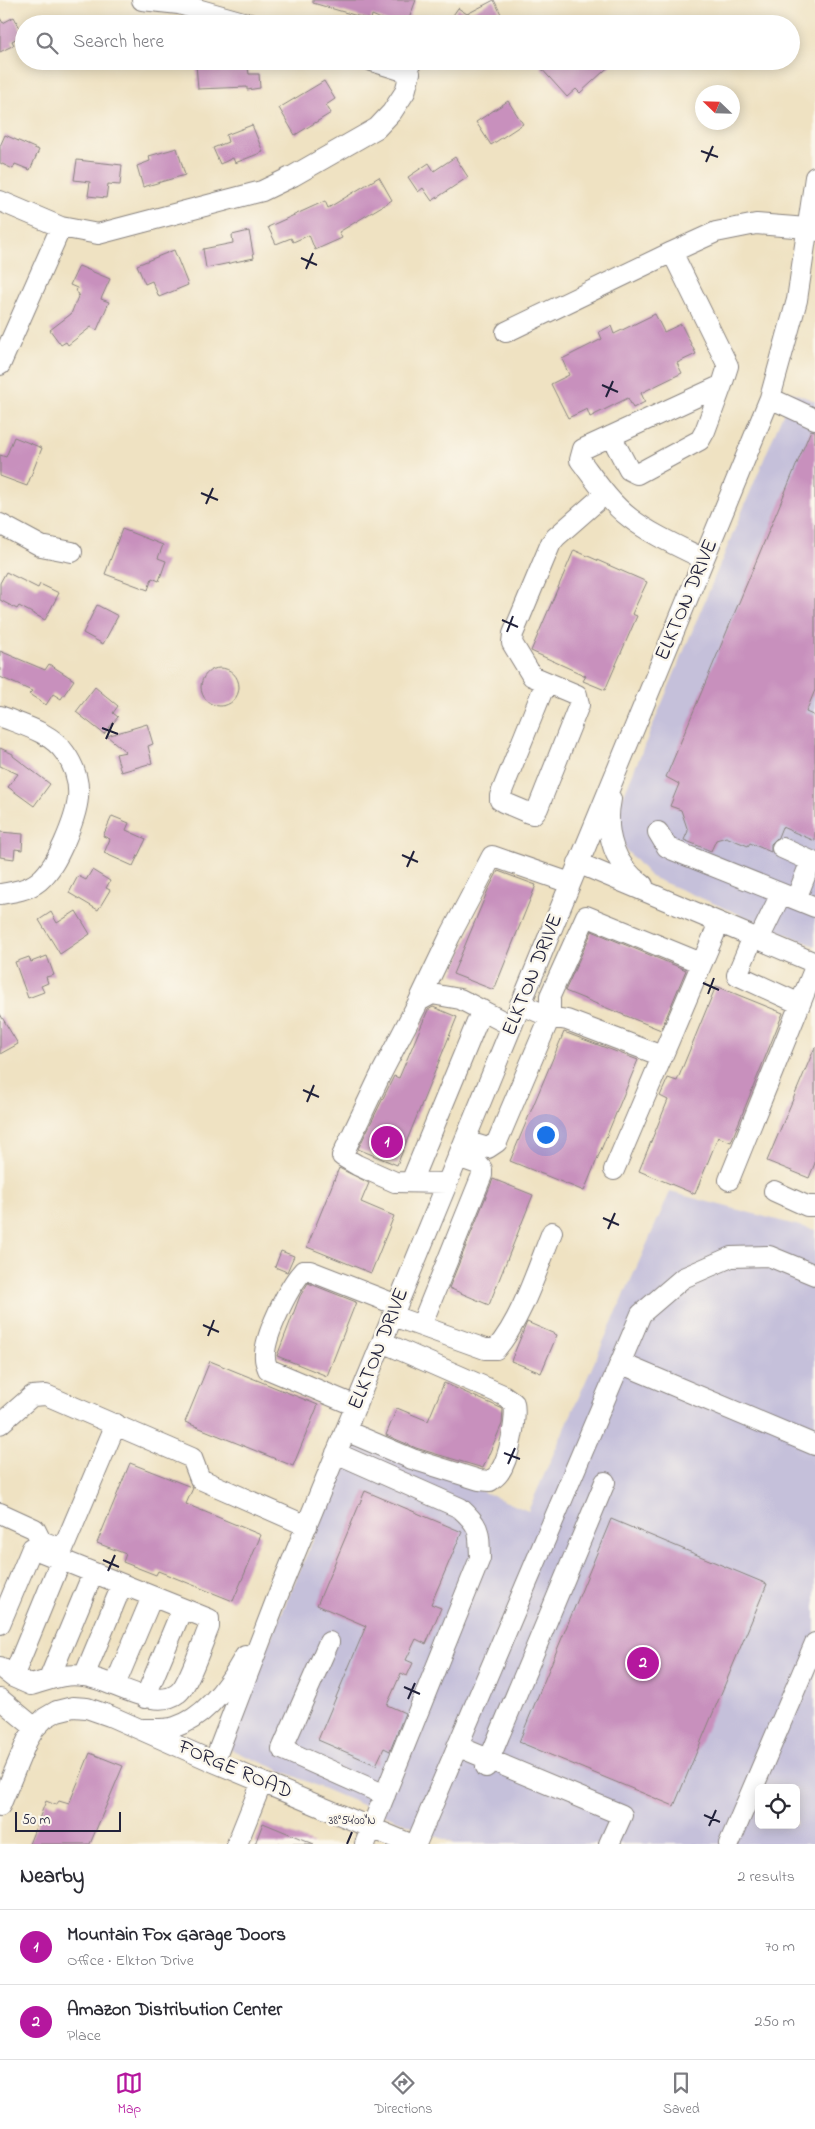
<!DOCTYPE html>
<html lang="en">
<head>
<meta charset="utf-8">
<style>
	body { margin:0; font-family:"Indie Flower",sans-serif; background:#f2f2f3; color:#2b2b33 }
	.controls { position:absolute; right:15px; bottom:15px; display:grid; overflow:hidden; border-radius:8px; box-shadow:0 2px 12px #0003 }
	.controls button { width:45px; height:45px; display:grid; place-items:center; padding:0; border:0; border-bottom:1px solid #e1e1e2; background:#fff; color:#2b2b33; font:25px sans-serif }
	.compass { position:absolute; left:695px; top:85px; width:45px; height:45px; border-radius:50%; background:#fff; box-shadow:0 2px 12px #0003; rotate:293deg }
	.scale { position:absolute; left:15px; bottom:12px; width:106px; box-sizing:border-box; padding-left:5px; border:2px solid #22223b; border-top:0; font-size:14px; line-height:18px; white-space:nowrap; color:#22223b; -webkit-text-stroke:4px #fbf7ec; paint-order:stroke }
	.you { position:absolute; left:545px; top:1134px; width:18px; height:18px; margin:-12px; border:4px solid #fff; border-radius:50%; background:#1a73e8; box-shadow:0 0 0 8px #1a73e833 }
	.badge { display:grid; place-items:center; width:32px; height:32px; border-radius:50%; background:#b5179e; color:#fff; font-size:16px; font-weight:700 }
	.pin { position:absolute; translate:-50% -50%; border:2px solid #fff; box-shadow:0 1px 5px #0006 }
	.list { margin:0; padding:0; list-style:none }
	h2 { display:flex; justify-content:space-between; align-items:center; height:65px; margin:0; padding:0 20px; font-size:21px }
	h2 small { font-size:16px; font-weight:400; color:#7c7c81 }
	.list li { display:grid; grid-template-columns:32px 1fr auto; gap:15px; align-items:center; box-sizing:border-box; height:75px; padding:0 20px; border-top:1px solid #e1e1e2 }
	.list b { display:block; font-size:19px; white-space:nowrap }
	.list p { margin:0; font-size:16px; white-space:nowrap; color:#7c7c81 }
	.list em { font-size:16px; font-style:normal; color:#7c7c81 }
	.icon { flex:none; width:28px; height:28px; fill:none; stroke:currentColor; stroke-width:2; stroke-linecap:round; stroke-linejoin:round }
	.map { position:relative; flex:none; width:815px; height:1844px; overflow:hidden }
	.search { position:absolute; background:#fff; box-shadow:0 2px 12px #0003; left:15px; right:15px; top:15px; height:55px; display:flex; align-items:center; gap:12px; box-sizing:border-box; padding:0 18px; border-radius:28px; color:#7c7c81; font-size:19px }
	.sheet { height:215px; background:#fff }
	nav { display:flex; justify-content:space-around; align-items:center; box-sizing:border-box; height:70px; border-top:1px solid #e1e1e2; background:#fff; font-size:14px; color:#7c7c81 }
	nav a { display:grid; justify-items:center; gap:2px }
	nav .on { color:#b5179e }
	.map>svg:first-child { display:block }
	.industrial { fill:#c5c0da; fill-rule:evenodd }
	.building { fill:#c890bd }
	.lines { fill:none; stroke-linecap:round; stroke-linejoin:round }
	.minor-casing { stroke:#88827e; stroke-width:22 }
	.minor { stroke:#fff; stroke-width:20 }
	.ticks { fill:none; stroke:#22223b; stroke-width:2 }
	.labels { text-anchor:middle; dominant-baseline:central; stroke-width:5; stroke-linejoin:round; paint-order:stroke }
	.street-label { font-size:21px; fill:#22223b; stroke:#fbf7ec }
	.ticks-label { font-size:12px; text-anchor:middle; fill:#22223b; stroke:#fbf7ec; stroke-width:5; stroke-linejoin:round; paint-order:stroke }
</style>
</head>
<body>
<div class="map">
<svg width="815" height="1844" viewBox="0 0 815 1844">
	<rect width="100%" height="100%" fill="#fbf7ec"/>
	<filter id="ink" filterUnits="userSpaceOnUse"><feTurbulence type="fractalNoise" baseFrequency=".02" numOctaves="2"/><feDisplacementMap in="SourceGraphic" scale="10" xChannelSelector="R" yChannelSelector="G"/><feConvolveMatrix kernelMatrix="1 2 1 2 8 2 1 2 1" color-interpolation-filters="sRGB"/></filter>
	<filter id="wash" filterUnits="userSpaceOnUse"><feTurbulence type="fractalNoise" baseFrequency=".0096" numOctaves="4" result="noise"/><feDisplacementMap in="SourceGraphic" scale="20" xChannelSelector="R" yChannelSelector="G"/><feGaussianBlur stdDeviation="1.12" result="paint"/><feColorMatrix in="noise" values="0 0 0 0 0 0 0 0 0 0 0 0 0 0 0 0 0 1.4 0 .05"/><feComposite in="paint" operator="in"/></filter>
	<g filter="url(#wash)">
		<rect width="100%" height="100%" fill="#efe2c2"/>
		<path class="industrial" d="M792,392L815,401V946L651,877L626,850L618,829L617,811Z
			M670,1192L815,1230V1844H455L225,1747L356,1438L528,1511ZM759,1788H796V1825H759Z"/>
		<g id="blocks">
			<path class="building" d="M313,0H416L407,24H393L372,15L371,20L313,3Z
				M494,0L504,20L495,24H447L458,8L467,14Z
				M14,17L22,32L18,34L19,37L12,41L14,45L0,52V18L3,23Z
				M547,61H615L580,93L576,89L567,97L540,67Z
				M216,62V64L247,62L249,74H259L260,88L247,90V87L198,89L196,64Z
				M324,81L335,99L326,105L331,113L295,135L279,108Z
				M508,101L523,124L491,145L476,122Z
				M252,125L263,152L235,163L233,158L220,164L213,148L228,142L226,135Z
				M5,135L39,150L30,170L15,164L13,169L0,163V146Z
				M177,148L185,175L143,187L137,166L150,161L149,156Z
				M455,157L468,177L432,201L423,188L418,192L408,177L429,163L434,171Z
				M77,160L122,165L120,185L108,184L106,198L88,196L90,182L74,180Z
				M379,177L392,200L339,232L342,238L315,250L309,235L293,242L291,238L276,244L268,227L325,201L328,208Z
				M249,231L254,258L206,268L203,249L233,243L232,235Z
				M174,250L188,285L159,297L152,281L145,284L137,265Z
				M79,266L110,279L101,299L109,302L97,330L91,327L68,345L66,342L61,345L50,330L71,314L79,294L76,292L77,288L70,285Z
				M655,314L664,332L681,324L696,354L677,363L682,373L641,393L645,402L633,408L628,398L590,417L587,409L568,418L551,384L569,375L562,359L602,339L599,332L611,326L614,334Z
				M811,430L815,431V690L806,712L815,716V841L782,827L778,837L771,844V852L750,843L748,846L726,837L716,840L711,851L684,840L688,831L681,810L670,806L679,784L666,777Z
				M14,437L42,448L27,486L0,476V455L6,457Z
				M122,529L163,545L158,558L166,561L159,581L152,578L148,590L105,574Z
				M574,550L647,582L632,614L637,616L605,690L583,681L586,676L531,651Z
				M6,572L38,588L40,584L59,593L45,620L19,606L17,609L0,600V583Z
				M97,605L118,616L103,644L83,633Z
				M0,651L45,670L49,664L74,680L61,699L53,694L46,705L29,694L32,691L0,677Z
				M201 687a19 19 0 1 1 38 0a19 19 0 1 1-38 0Z
				M95,687L118,706L113,713L118,717L104,734L76,712Z
				M147,724L153,744L148,746L152,763L121,772L116,754L126,752L107,736Z
				M0,748L13,754V756L50,784L34,806L8,787L18,774L0,766Z
				M112,816L129,823L126,830L146,839L133,866L104,853L110,839L103,836Z
				M0,832L23,834L22,850L15,849L14,859L0,857Z
				M92,870L110,881L106,888L110,890L98,910L69,893L78,876L86,880Z
				M498,871L536,885L494,990L453,974L488,890Z
				M76,911L90,934L60,954L39,920L51,912L57,923Z
				M592,931L686,970L661,1030L565,991Z
				M47,956L54,975L46,977L48,983L41,986L44,992L28,998L15,962L29,957L31,962Z
				M716,986L783,1013L731,1142L718,1137L695,1194L639,1171L668,1100L660,1096L668,1078L677,1081Z
				M433,1007L457,1017L397,1165L358,1149L394,1076L399,1078L428,1010Z
				M0,1014L18,1044L0,1054Z
				M564,1032L638,1060L584,1191L510,1161Z
				M815,1047V1163L809,1178L767,1161Z
				M339,1168L369,1183L361,1202L394,1216L371,1273L307,1247Z
				M493,1179L533,1195L489,1305L449,1288Z
				M281,1251L294,1256L287,1272L275,1267Z
				M308,1283L356,1302L327,1376L277,1356L300,1296Z
				M527,1322L557,1335L541,1373L511,1361Z
				M210,1361L318,1405L293,1466L185,1422Z
				M444,1383L503,1409L502,1424L483,1468L416,1448L386,1435L397,1408L428,1421Z
				M130,1463L191,1487L193,1488L186,1504L261,1535L233,1601L158,1571L156,1575L123,1562L126,1554L97,1543Z
				M365,1491L462,1532L431,1604L441,1608L426,1644L416,1639L406,1660L413,1663L407,1676L401,1673L387,1705L405,1713L390,1751L384,1748L376,1765L318,1740L366,1626L317,1605Z
				M611,1519L767,1584L674,1806L519,1742Z
				M90,1753L123,1766L90,1844H29L46,1801L56,1805L59,1801L69,1804Z
				M263,1823L314,1844H255Z"/>
		</g>
	</g>
	<g filter="url(#ink)">
		<use href="#blocks" fill-opacity="0" stroke="#88827e" stroke-width="1"/>
		<g class="lines">
			<defs>
				<path id="minor" d="M142,0L179,4L250,24
					M0,201L61,227L98,234L262,191L293,176L377,128L392,112L405,92L410,73L372,61
					M672,252L716,232L756,224L807,228L815,231
					M506,332L672,252L728,366L722,385L583,449L580,460C595,480 610,503 630,518C652,535 680,547 704,559
					M0,365L61,227
					M770,398L815,419
					M611,436L629,470L637,474L700,440L705,431L722,385
					M0,524L41,546L72,552
					M546,682L500,796V800L503,802L529,813L533,814L538,808L579,705L577,695L532,676L512,643L513,634L551,543L556,537L605,494
					M0,716C22,725 51,732 65,753C87,784 78,811 64,843C58,856 51,871 39,881C28,890 13,892 0,894
					M611,799C604,833 614,866 643,885
					M658,832L667,847L673,850L815,907
					M782,848L811,861
					M578,863L815,963
					M796,899L811,861L815,863
					M753,937L737,975L800,1004
					M759,939L781,894
					M419,1001L450,936L492,856L570,883
					M662,1056L567,1020L550,1017V996L586,916L701,963
					M465,1141L488,1148L497,1142L550,1017L520,1004
					M614,1170L719,923
					M729,1180L815,967
					M411,1182L482,1010
					M447,1183L395,1182L357,1165L342,1156L380,1076L419,1001L432,994L460,999L512,1026
					M774,1191L807,1206H815
					M393,1316L485,1349H496C521,1321 538,1267 552,1232
					M421,1326L482,1175V1169L478,1164L458,1157
					M620,1363L815,1445
					M356,1406L268,1369C267,1366 265,1362 265,1358C263,1338 289,1286 303,1271H310L397,1305
					M0,1424L32,1396L46,1395L192,1458L200,1479L307,1526
					M346,1431L412,1459L479,1480L490,1481C493,1479 497,1476 499,1473C509,1459 517,1420 514,1403L503,1395L382,1342
					M336,1453L460,1508C481,1527 479,1531 480,1558L365,1844
					M0,1513L35,1529L41,1541L63,1549L116,1424
					M0,1624L32,1548L209,1619V1627C203,1641 188,1686 178,1693C154,1712 110,1678 83,1676C64,1673 49,1680 31,1685L13,1677L0,1667
					M329,1642L282,1749L385,1795
					M84,1676L122,1585
					M13,1677L61,1560
					M49,1679L93,1573
					M115,1685L152,1597
					M145,1698L182,1609
					M0,1699L35,1728
					M144,1729C154,1729 165,1730 175,1727C207,1717 230,1683 245,1656
					M457,1746L622,1815L609,1844
					M214,1762L280,1590L770,398L797,300L815,177
					M486,1767L605,1482
					M0,1806L27,1741L35,1728L45,1718L57,1711L73,1707L87,1708L110,1716L214,1762L410,1844
					M237,1844L262,1782
					M416,1844L641,1314L683,1278L731,1257L769,1256L815,1275
					M729,1844L815,1643"/>
			</defs>
			<use href="#minor" class="minor-casing"/>
			<use href="#minor" class="minor"/>
		</g>
	</g>
	<path class="ticks" d="M701,151L718,157M706,162L713,146M301,258L317,265M306,269L313,253M602,385L618,392M606,397L613,381M201,493L218,500M206,504L213,488M502,620L518,627M507,632L513,616M102,728L118,734M106,739L113,723M402,855L418,862M407,867L414,851M703,983L719,990M708,994L714,978M303,1090L319,1097M307,1102L314,1085M603,1218L619,1225M608,1229L615,1213M203,1325L219,1332M208,1336L214,1320M504,1453L520,1459M508,1464L515,1448M103,1560L119,1567M108,1571L115,1555M404,1687L420,1694M408,1699L415,1683M704,1815L720,1822M709,1826L716,1810M347,1844L352,1832"/>
	<g class="labels">
		<g class="street-label">
			<text transform="translate(687 600) rotate(-67)">ELKTON DRIVE</text>
			<text transform="translate(533 975) rotate(-68)">ELKTON DRIVE</text>
			<text transform="translate(379 1349) rotate(-68)">ELKTON DRIVE</text>
			<text transform="translate(235 1770) rotate(23)">FORGE ROAD</text>
		</g>
	</g>
	<g class="ticks-label">
		<text x="352" y="1824">38°54'00"N</text>
	</g>
</svg>
<div class="controls">
<button><svg class="icon" aria-label="locate" viewBox="0 0 24 24"><circle cx="12" cy="12" r="6"/><path d="M12 2v4M12 18v4M2 12h4M18 12h4"/></svg></button>
</div>
<svg class="compass" viewBox="-18 -18 36 36"><path d="M0-13l5 13h-10z" fill="#e53935"/><path d="M0 13l5-13h-10z" fill="#7c7c81"/></svg>
<div class="scale">50 m</div>
<div class="you"></div>
<div class="pin badge" style="left:387px;top:1142px">1</div>
<div class="pin badge" style="left:643px;top:1663px">2</div>
<div class="search"><svg class="icon" aria-label="search" viewBox="0 0 24 24"><circle cx="10" cy="10" r="6"/><path d="M15 15l6 6"/></svg>Search here</div>
</div>
<section class="sheet">
<h2>Nearby<small>2 results</small></h2>
<ul class="list">
<li><span class="badge">1</span><div><b>Mountain Fox Garage Doors</b><p>Office · Elkton Drive</p></div><em>70 m</em></li>
<li><span class="badge">2</span><div><b>Amazon Distribution Center</b><p>Place</p></div><em>250 m</em></li>
</ul>
</section>
<nav>
<a class="on"><svg class="icon" aria-label="map" viewBox="0 0 24 24"><path d="M3 6l6-2 6 2 6-2v14l-6 2-6-2-6 2zM9 4v14M15 6v14"/></svg>Map</a>
<a><svg class="icon" aria-label="directions" viewBox="0 0 24 24"><path d="M12 3l9 9-9 9-9-9zM9 14v-3h6M13 9l2 2-2 2"/></svg>Directions</a>
<a><svg class="icon" aria-label="saved" viewBox="0 0 24 24"><path d="M7 4h10v16l-5-4-5 4z"/></svg>Saved</a>
</nav>
</body>
</html>
